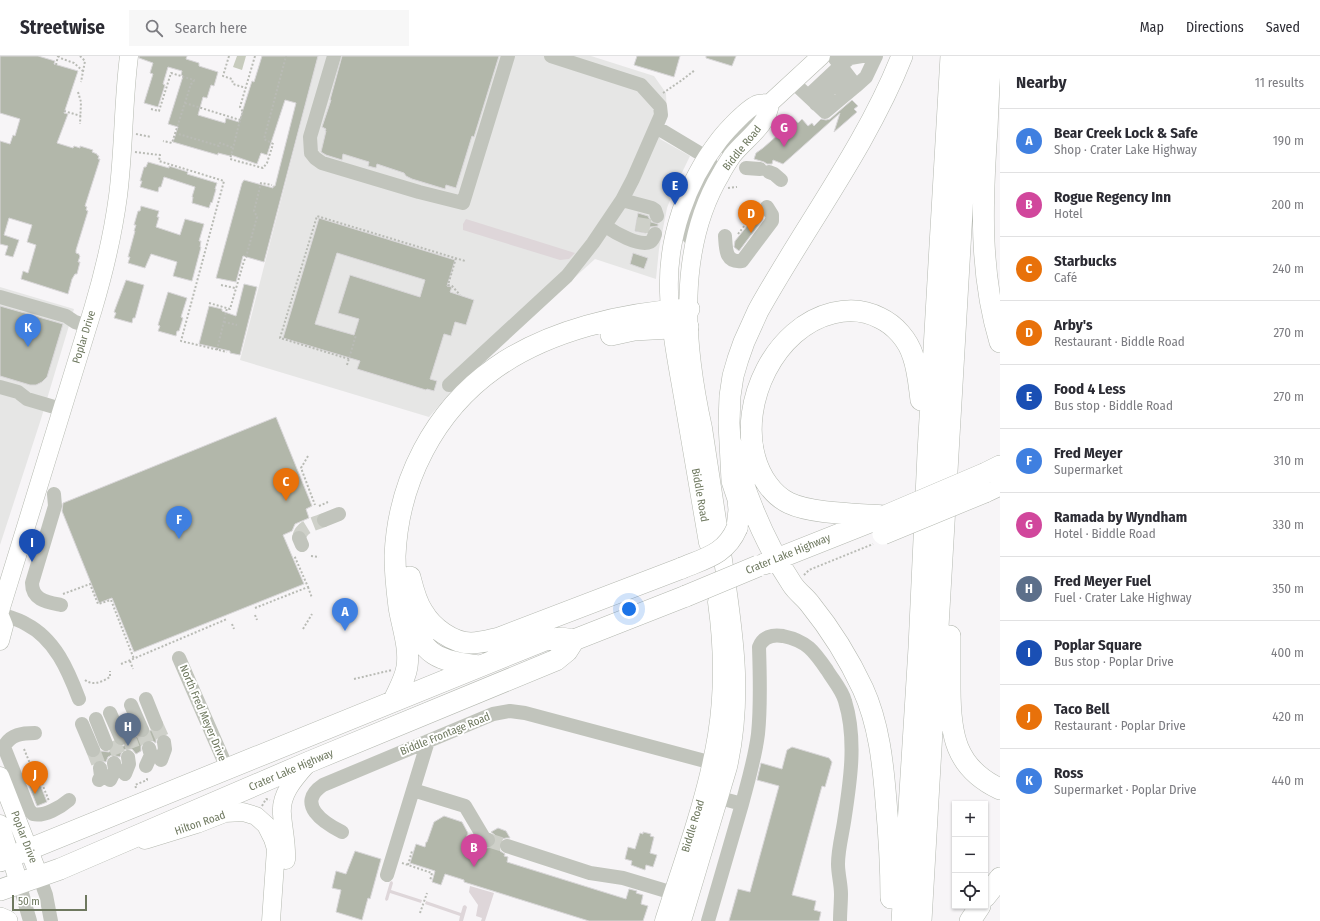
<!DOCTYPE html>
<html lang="en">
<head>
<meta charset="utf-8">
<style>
	body { margin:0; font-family:"Fira Sans Condensed",sans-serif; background:#f7f7f7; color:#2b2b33 }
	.controls { position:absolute; right:12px; bottom:12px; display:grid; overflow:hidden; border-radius:0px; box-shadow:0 1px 3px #0004 }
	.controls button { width:36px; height:36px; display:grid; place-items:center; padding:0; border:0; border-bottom:1px solid #e1e1e2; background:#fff; color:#2b2b33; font:20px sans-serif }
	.scale { position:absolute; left:12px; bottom:10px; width:75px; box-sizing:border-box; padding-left:4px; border:2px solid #6e785f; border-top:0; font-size:11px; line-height:14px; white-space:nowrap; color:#6e785f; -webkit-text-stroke:3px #fff; paint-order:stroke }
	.you { position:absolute; left:629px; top:553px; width:14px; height:14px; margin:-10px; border:3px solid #fff; border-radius:50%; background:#1a73e8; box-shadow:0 0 0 6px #1a73e833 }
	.badge { display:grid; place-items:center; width:26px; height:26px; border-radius:50%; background:#5733d9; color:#fff; font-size:13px; font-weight:700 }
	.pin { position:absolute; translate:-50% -33px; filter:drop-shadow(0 1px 2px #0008) }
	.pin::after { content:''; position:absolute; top:21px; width:14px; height:12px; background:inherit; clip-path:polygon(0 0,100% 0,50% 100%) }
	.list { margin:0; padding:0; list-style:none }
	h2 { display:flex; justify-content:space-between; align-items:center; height:52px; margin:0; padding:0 16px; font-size:17px }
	h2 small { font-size:13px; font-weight:400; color:#7c7c81 }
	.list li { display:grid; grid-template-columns:26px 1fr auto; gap:12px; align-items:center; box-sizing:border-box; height:64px; padding:0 16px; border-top:1px solid #e1e1e2 }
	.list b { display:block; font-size:15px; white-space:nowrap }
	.list p { margin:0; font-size:13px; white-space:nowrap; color:#7c7c81 }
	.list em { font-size:13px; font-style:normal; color:#7c7c81 }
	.icon { flex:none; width:22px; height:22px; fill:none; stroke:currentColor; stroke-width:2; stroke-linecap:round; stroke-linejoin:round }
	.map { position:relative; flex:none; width:1000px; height:865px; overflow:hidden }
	header { display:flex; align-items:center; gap:24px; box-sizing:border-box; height:56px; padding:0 20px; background:#fff; border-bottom:1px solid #e1e1e2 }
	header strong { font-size:19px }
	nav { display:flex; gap:22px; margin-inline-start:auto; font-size:14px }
	.search { width:280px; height:36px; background:#f7f7f7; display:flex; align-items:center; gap:10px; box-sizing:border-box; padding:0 14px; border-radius:0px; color:#7c7c81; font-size:15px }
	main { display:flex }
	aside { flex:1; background:#fff }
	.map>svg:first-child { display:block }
	.built { fill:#e6e6e5 }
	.green { fill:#ded6d9 }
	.water { fill:#c7cbbd }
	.building { fill:#b2b7aa; stroke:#d9d7d9; fill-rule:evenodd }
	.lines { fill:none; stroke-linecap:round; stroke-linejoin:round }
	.minor-tunnel { stroke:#ced0c9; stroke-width:14; stroke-dasharray:14 7; stroke-linecap:butt }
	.major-casing { stroke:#b5b9b0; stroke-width:19 }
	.highway-casing { stroke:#b4b8b0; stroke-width:22 }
	.path { stroke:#b9bbb5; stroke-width:2; stroke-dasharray:2 2; stroke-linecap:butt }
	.minor { stroke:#c1c4bc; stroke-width:14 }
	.major { stroke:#fff; stroke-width:18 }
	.highway { stroke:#fff; stroke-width:21 }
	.highway-bridge-casing { stroke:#b4b8b0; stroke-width:22; stroke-linecap:butt }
	.highway-bridge { stroke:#fff; stroke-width:21 }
	.labels { text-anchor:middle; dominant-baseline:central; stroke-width:4; stroke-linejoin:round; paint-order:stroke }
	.street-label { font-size:11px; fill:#6e785f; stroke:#fff }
</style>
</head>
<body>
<header>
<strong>Streetwise</strong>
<div class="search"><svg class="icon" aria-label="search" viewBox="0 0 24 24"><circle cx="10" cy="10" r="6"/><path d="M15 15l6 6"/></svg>Search here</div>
<nav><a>Map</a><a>Directions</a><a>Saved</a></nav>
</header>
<main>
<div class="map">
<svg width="1000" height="865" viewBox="0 0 1000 865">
	<rect width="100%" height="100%" fill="#f7f5f7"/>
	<path class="built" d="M318,0H591L654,20L666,37L667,62L660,83L690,100L675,131L667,152L659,193L656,223L595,203L459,327L429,361L240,304Z
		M0,231L74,253L41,363L0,489Z"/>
	<path class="green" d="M466,163L575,197L569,203L560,204L463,174V168Z
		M392,825L393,827L391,834L422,844L421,847L390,837L388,844L386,845L385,843L390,826Z
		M470,830L494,837L485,865H481L482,862L476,860L478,849L469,836Z
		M426,845L461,857L463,850L465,849L467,851L463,865H459L460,860L425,848Z"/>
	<path class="water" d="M237,0H246L242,14L233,11Z"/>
	<path class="building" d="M0,0H38L55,5L54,8L78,15L64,57L68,58L57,87L73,92L74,90L80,92V90L93,94L92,96L97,98V99L99,100L98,103H100L85,150L87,151L86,154L88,155L76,194V197L79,198V199L80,200L78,206H80L77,218H75L72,223L68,238L21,223L23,215L28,217L36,189L27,186L32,169L9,162L4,179L19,184L13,201L5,199L8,190L0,188V85L10,88L13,79L15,80L20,63L0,57Z
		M139,0H187L186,3L199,7V10L218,16L214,30L211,29L207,42L203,41L198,59L225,67L226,62L239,66L252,25L254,26L262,0H318L264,206L243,200L236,226L216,222L242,127L244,124L273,132V130H275L296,47L285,44L267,99L261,97L257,108L231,99L230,100L218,97V99L173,86L178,71L168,68L183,20L181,19L182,15L168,11L163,28L165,29L158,51L144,47L153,18L150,17L153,7L139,2Z
		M342,0H499L474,81L472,80L456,132L446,129L445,133L412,123L406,120L404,117L377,108L376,112L368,110L369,106L343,98L342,104L326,99L321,96L326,75H325L326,73L322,71L331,44H330Z
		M637,0H680L674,21L634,9Z
		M706,0H736L732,10L706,2Z
		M852,44L858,50L854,53L857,56L834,76L840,57L783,108L773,104L772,108H767L764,106L754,103L756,97L763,92L795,64L798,67L802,63L808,70L812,67L814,70L821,63L826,64L830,63Z
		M148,106L169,112V110L188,116L187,118L217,127L215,133H216L212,147L211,146L209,152L192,147L193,141H192L195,131L164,121L161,131H159L158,136L140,131L142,125H140L144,111H146Z
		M141,150L159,155L157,161H159L156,171L180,179L185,163L204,168L199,185H201L200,191H201L192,225L173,220L177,206L151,198L145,212L128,207L130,201H128L135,175H134L136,169H134L138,155H140Z
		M638,157L648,160L651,166L658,168V170L650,171L646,177L635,175Z
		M756,159L757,160L758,159L763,163L739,195L734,191L735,185Z
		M319,162L455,204L447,230L452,231L450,236L474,244L466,269L455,266L451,280L444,278L430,323L437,325L434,335L427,333L426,334L357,313L360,305L283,282ZM337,197L425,224L420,241L350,219L338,257L359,263L354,279L315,268Z
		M633,197L648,202L644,213L630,208Z
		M126,224L144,229L135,262H133L132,267L114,262L116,257L114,256Z
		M244,228L257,231L240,299L230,297V295L199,288L209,250L222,253V255L236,260Z
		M168,236L187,242L181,261L183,262L179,275H177L176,280L158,275L160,270L158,269Z
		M0,250L63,268L47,321L42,326L36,329H30L0,320Z
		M276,361L312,450L306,453L309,462L295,468L292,475L283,479L304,528L134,596L112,542L99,547L62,455L63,447Z
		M150,674L155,676L161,675L162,678L156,682V687L151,684L143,686L141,690V695L136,698L132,693H126L122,695L120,701L112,699L108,701L106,706L99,704L95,705L94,702L100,699L101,695L109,696L112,694L114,687L120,690H124L128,687L129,679L134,677L137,681L145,682L149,679Z
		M792,691L829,702L832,706L825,731L822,730L792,839L816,845L814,854L821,856L819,865H729L738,833L750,836L779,730L757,724L761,707L782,713L787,694Z
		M38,723L47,746L37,750L28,727Z
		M444,760L462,766L468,777L466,782L478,803L482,793L485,794L486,792L492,791L495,788L496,783L495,779L491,776L498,772L506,775L510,782H506L502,783L499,788L500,795L505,798L504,800L508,801L507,806L626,843L629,833L637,835L636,837L643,839L641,848L648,850L643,865H589L464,826V824L445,818L441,829L432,826L435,815L410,807L416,788L425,791L426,786H427L434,766Z
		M643,776L651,778L650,780L654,781L650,797L657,799L653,811L646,809L645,814L631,809L632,805L625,803L628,791L635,793L640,777L643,778Z
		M355,795L381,803L370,843L368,842L362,864L336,856L341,834L332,832L336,815L346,818Z"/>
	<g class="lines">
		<path class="minor-tunnel" d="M642,176L645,158
			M299,482C301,470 314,468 324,464
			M156,668L164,686
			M142,674L149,692
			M128,679L135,698
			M113,685L121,704
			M93,694L100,712
			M488,784L507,790"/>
		<defs>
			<path id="major" d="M708,487C700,438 691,390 683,341C677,306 670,272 669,236C667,182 686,127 719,84C726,75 748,51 758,48C762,47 766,47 770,47
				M0,555L93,253C104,216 113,178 118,140C124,93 123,46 129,0
				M0,560L4,570L0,585
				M0,720L39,820
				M0,768L19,827
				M145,784L197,768L225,757L243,756L256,760L266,769L273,783L276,793L271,865
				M286,804C287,788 283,773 282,758C280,737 296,721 309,706
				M664,865C683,805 707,741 717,679C724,635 723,589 717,546
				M682,865L728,711C743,644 735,584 725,517C718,469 710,421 703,372C685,290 676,193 721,118C724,112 728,106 732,100C745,83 768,70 770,47L821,0"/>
			<path id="highway" d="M991,0C989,24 988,49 987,73C982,145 979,216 1000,286
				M611,279L634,274L688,271
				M730,384C743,433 764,486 792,528C797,536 805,541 810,548C831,574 849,603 863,633C879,668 883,708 886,745C889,778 891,810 891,842
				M986,417L1000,410
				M985,436L1000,429
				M885,460C858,458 812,458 789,447C772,439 760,420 755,402C739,346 775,271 833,257C849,253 865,254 880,262C895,269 908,284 913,300C918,314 919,329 921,344
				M737,472L739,454L738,443L732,425L729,367L730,340L733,320L738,303L744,286L758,255C804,172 867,89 902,0
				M764,508L880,462
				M410,521C413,533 416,546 423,556C432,572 453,587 471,587C481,587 490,584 499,582L682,512
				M412,557C419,600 440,605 479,610
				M950,580C950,597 950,615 950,632C950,678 955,712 1000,733
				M394,644C399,633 405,623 407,611C410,591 402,570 399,551C397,535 395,517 395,500C398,426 434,355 495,312C549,274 623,257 689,253
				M0,805L545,584L561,582L574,584L686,540
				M0,834L60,813L309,706L556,604L567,595L574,584
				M985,841L1000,822
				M0,862L7,865
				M902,865L919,592L928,397L951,0
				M921,865L971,0
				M970,865L980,850"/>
		</defs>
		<use href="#major" class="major-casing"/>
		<use href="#highway" class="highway-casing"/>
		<path class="path" d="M58,0L60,2L74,7L84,16
			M80,0L85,5L81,26
			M229,0L223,20L232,23L233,28L246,32
			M255,0L240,51L243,56C237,72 235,87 230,103L263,112L267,107L273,88L264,83L286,0
			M56,9L58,0
			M78,36L81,46L80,68
			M663,37L682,24L695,14
			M185,47L240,64
			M151,53L159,55L171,17L194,24L193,27L191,28L172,87L163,85
			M64,55L81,60
			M175,77L219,90L220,87L234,92
			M136,78L151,81
			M135,96L160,99L159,105L224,125L181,285L227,296
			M728,132L737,131
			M738,178L757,154L750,150
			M456,202L448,229L452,230L460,239
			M221,229L235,232
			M209,247L230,253L244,205L246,201L257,161L254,155L261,127L272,129
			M224,266L237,269
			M217,294L227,252
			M349,303L280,282L317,160L465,205
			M347,309L356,279
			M308,400L301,412L315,449
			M319,450L328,446
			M311,500L319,501
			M804,519L809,514L873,488
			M308,531L312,542
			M63,538L90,528L98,548L111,544L134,603
			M255,552L308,531L294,499
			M255,559L257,564
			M232,568L234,573
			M303,573L312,558
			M130,605L133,613
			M121,608L227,563
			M354,623L392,614
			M85,624C93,630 102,626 110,621V615
			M24,693L36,722
			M28,725L39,720L49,745
			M136,732L135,729L147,724V722
			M262,750L266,743L270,744
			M402,807L432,817L430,825
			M408,809L412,795
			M420,857L427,837"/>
		<path class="minor" d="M334,0L310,81L311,97L315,102L322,107L419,136L463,147L508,0
			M833,0L856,30L866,21L876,0
			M793,26L825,56L856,30
			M835,31L847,19
			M808,40L840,10L850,2L862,0
			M816,48L828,37
			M656,71L706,101L711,108C708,126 683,164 688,179C689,182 692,184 694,186
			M732,100L728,93L730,87L748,67L753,51
			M746,112L760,113
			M769,116L774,118L781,124
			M622,144L652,152L655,154L657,160
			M605,170C614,176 639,191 650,186C653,184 654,181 655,178
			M725,180C726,193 725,207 742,205L772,165V159L767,151
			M0,241L66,260L75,266L88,270
			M449,329L567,220L593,187L622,144L633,123L661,59L660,50L641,29L551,0
			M0,331L18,336L27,343L61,353
			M54,438L55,450L32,527C32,544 47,546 61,549
			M324,464L339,458
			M299,482L302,489
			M0,558C9,561 18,563 26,568C55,583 68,614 79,643
			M179,602L227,712
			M146,643L156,668
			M131,649L142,674
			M110,657L121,682
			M96,663L106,688
			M82,668L93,694
			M35,677C23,677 10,678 4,691L29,754L33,758C44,761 61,751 69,744
			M161,704L165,693L164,686
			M146,710L151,699L149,692
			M125,718L129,708L128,701
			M99,724L101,720L100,712
			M110,724L115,714L114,707
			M413,734L465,750L484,782L488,784
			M742,748C748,725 755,702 758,678C761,650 760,620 759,591C763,581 772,578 783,580C807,585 814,595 827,614C833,624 842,634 845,645C857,684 850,727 844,766C842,779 838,794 838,808C838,818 841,828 841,838C841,847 840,856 840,865
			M342,776C324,767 295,748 323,729L493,658L510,655L525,657L720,709
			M507,790L590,817L623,822L673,837
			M387,819L428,685
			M39,820L46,839L51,865
			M19,827L30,865
			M708,865L742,748L720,742"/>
		<use href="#major" class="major"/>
		<use href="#highway" class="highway"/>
		<defs>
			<path id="highway-bridge" d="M885,460L986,417
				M883,478L985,436
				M682,512C706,502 726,498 737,472
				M686,540L758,510"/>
		</defs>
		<use href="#highway-bridge" class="highway-bridge-casing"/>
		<use href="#highway-bridge" class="highway-bridge"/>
	</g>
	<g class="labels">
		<g class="street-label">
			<text transform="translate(742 92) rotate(-51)">Biddle Road</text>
			<text transform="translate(84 281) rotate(-73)">Poplar Drive</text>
			<text transform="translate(700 439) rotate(80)">Biddle Road</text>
			<text transform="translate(788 498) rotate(-22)">Crater Lake Highway</text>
			<text transform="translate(203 657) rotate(67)">North Fred Meyer Drive</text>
			<text transform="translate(445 678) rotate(-22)">Biddle Frontage Road</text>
			<text transform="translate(291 714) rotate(-23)">Crater Lake Highway</text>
			<text transform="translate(200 767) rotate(-19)">Hilton Road</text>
			<text transform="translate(693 770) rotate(-73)">Biddle Road</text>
			<text transform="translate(24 781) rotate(69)">Poplar Drive</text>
		</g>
	</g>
</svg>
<div class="controls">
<button>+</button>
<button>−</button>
<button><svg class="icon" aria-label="locate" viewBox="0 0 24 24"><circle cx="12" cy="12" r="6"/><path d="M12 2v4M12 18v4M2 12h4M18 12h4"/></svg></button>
</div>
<div class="scale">50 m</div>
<div class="you"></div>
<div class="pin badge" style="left:345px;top:575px;background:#3f7fe0">A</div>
<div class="pin badge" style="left:474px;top:811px;background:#d1479c">B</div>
<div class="pin badge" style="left:286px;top:445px;background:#e8710a">C</div>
<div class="pin badge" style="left:751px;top:177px;background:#e8710a">D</div>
<div class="pin badge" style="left:675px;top:149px;background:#1a4fb4">E</div>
<div class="pin badge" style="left:179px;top:483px;background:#3f7fe0">F</div>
<div class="pin badge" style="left:784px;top:91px;background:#d1479c">G</div>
<div class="pin badge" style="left:128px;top:690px;background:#5c6f8a">H</div>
<div class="pin badge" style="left:32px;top:506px;background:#1a4fb4">I</div>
<div class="pin badge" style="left:35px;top:738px;background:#e8710a">J</div>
<div class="pin badge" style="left:28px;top:291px;background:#3f7fe0">K</div>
</div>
<aside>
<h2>Nearby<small>11 results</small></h2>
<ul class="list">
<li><span class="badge" style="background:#3f7fe0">A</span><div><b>Bear Creek Lock &amp; Safe</b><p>Shop · Crater Lake Highway</p></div><em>190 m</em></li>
<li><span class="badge" style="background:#d1479c">B</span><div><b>Rogue Regency Inn</b><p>Hotel</p></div><em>200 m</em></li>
<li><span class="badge" style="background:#e8710a">C</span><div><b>Starbucks</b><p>Café</p></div><em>240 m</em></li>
<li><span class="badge" style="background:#e8710a">D</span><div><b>Arby's</b><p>Restaurant · Biddle Road</p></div><em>270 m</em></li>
<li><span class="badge" style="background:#1a4fb4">E</span><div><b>Food 4 Less</b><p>Bus stop · Biddle Road</p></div><em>270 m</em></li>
<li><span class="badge" style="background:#3f7fe0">F</span><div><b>Fred Meyer</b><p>Supermarket</p></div><em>310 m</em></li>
<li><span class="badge" style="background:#d1479c">G</span><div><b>Ramada by Wyndham</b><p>Hotel · Biddle Road</p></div><em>330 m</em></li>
<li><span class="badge" style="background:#5c6f8a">H</span><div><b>Fred Meyer Fuel</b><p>Fuel · Crater Lake Highway</p></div><em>350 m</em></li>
<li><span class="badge" style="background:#1a4fb4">I</span><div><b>Poplar Square</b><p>Bus stop · Poplar Drive</p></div><em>400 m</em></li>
<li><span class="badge" style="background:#e8710a">J</span><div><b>Taco Bell</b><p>Restaurant · Poplar Drive</p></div><em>420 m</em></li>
<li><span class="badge" style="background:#3f7fe0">K</span><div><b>Ross</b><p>Supermarket · Poplar Drive</p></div><em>440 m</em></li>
</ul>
</aside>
</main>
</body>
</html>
